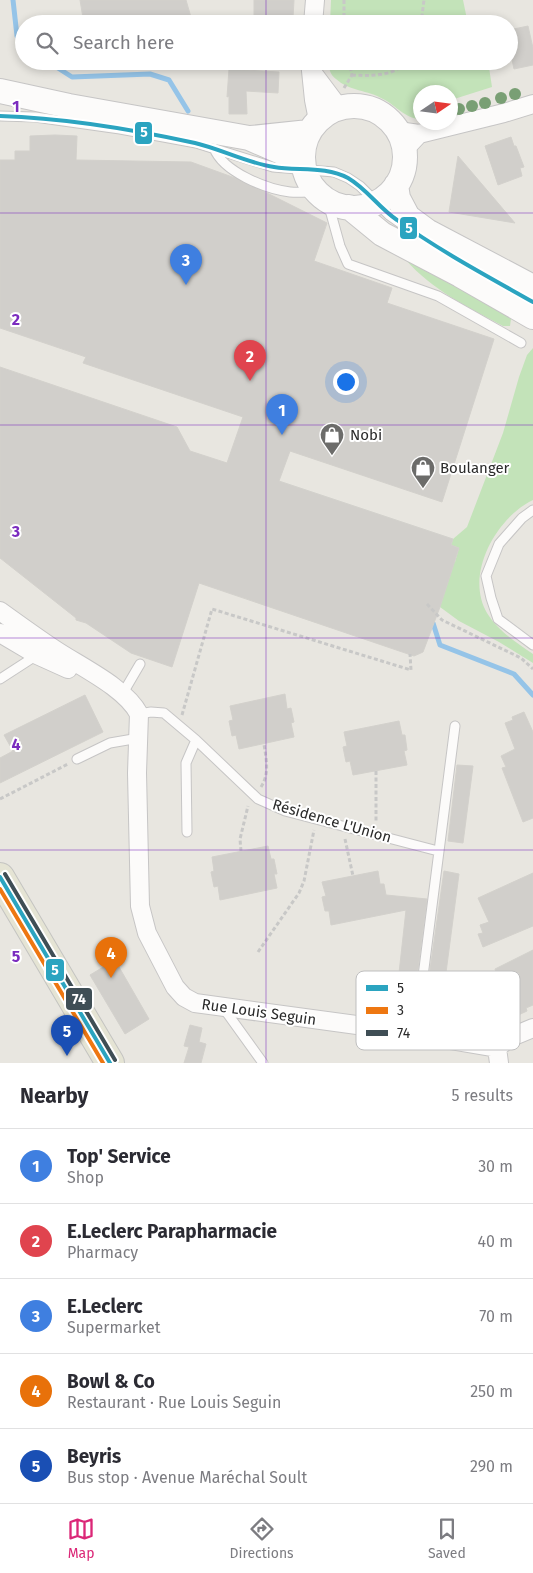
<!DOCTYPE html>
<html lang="en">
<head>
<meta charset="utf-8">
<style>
	body { margin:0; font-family:"Fira Sans",sans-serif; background:#f2f2f3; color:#2b2b33 }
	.compass { position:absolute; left:413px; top:85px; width:45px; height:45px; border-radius:50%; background:#fff; box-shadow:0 2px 8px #0003; rotate:77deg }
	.you { position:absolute; left:345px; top:381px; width:18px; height:18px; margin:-12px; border:4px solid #fff; border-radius:50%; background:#1a73e8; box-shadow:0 0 0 8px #1a73e833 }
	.badge { display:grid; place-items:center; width:32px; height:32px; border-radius:50%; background:#db2777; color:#fff; font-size:16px; font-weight:700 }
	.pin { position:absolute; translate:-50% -41px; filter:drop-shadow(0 1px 2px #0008) }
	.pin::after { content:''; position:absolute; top:26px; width:18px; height:15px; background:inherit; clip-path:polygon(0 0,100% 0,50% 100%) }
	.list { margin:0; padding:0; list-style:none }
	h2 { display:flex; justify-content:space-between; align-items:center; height:65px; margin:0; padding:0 20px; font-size:21px }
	h2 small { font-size:16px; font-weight:400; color:#7c7c81 }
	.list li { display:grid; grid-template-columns:32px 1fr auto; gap:15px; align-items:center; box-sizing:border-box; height:75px; padding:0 20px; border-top:1px solid #e1e1e2 }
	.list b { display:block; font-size:19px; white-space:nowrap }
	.list p { margin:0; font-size:16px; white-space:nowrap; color:#7c7c81 }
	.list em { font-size:16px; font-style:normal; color:#7c7c81 }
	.icon { flex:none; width:28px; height:28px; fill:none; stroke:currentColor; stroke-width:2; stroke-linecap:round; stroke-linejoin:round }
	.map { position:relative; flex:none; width:533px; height:1063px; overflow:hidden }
	.search { position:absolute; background:#fff; box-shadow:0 2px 8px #0003; left:15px; right:15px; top:15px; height:55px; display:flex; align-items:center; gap:12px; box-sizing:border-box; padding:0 18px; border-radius:28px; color:#7c7c81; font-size:19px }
	.sheet { height:440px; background:#fff }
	nav { display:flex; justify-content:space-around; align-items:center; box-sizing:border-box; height:70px; border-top:1px solid #e1e1e2; background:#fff; font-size:14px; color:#7c7c81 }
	nav a { display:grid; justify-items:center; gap:2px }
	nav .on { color:#db2777 }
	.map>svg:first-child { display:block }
	.green { fill:#c3e3b9 }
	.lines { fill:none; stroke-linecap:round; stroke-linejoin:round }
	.stream { stroke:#95c4e8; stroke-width:5 }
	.building { fill:#d1cfcb; stroke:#d3d1cc }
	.lane-casing { stroke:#c6c5c5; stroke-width:11 }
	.street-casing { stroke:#c6c5c5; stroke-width:20 }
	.secondary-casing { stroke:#c6c5c5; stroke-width:26 }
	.primary-casing { stroke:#c4c4c1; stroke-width:30 }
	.path { stroke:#c8c8c7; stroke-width:3; stroke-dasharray:4 2.5; stroke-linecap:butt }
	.lane { stroke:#fcfbfa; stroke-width:9 }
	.street { stroke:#fcfbfa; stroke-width:18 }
	.secondary { stroke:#fcfbfa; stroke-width:24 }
	.primary { stroke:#e5e4d4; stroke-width:28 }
	.bus-1-casing { stroke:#fff; stroke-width:8 }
	.bus-2-casing { stroke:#fff; stroke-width:8 }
	.bus-3-casing { stroke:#fff; stroke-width:8 }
	.bus-1 { stroke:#2ba4c0; stroke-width:4 }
	.bus-2 { stroke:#e71; stroke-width:4 }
	.bus-3 { stroke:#3f4e55; stroke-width:4 }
	.tree { fill:#799f74 }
	.grid { fill:none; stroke:#7b2cbf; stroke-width:1; stroke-opacity:0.55 }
	.labels { text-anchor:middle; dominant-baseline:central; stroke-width:4; stroke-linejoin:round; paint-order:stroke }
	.poi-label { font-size:15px; fill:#2a2a2a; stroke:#fff; text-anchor:start }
	.street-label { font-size:15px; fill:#2a2a2a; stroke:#fff }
	.key { fill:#fff; stroke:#bfbfbf; stroke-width:1 }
	.key-label { font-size:14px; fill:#2a2a2a }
	.grid-label { font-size:16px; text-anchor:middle; font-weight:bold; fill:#7b2cbf; stroke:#fff; stroke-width:4; stroke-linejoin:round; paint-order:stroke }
	.line-badge { stroke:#fff; stroke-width:2 }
	.badge-label { font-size:14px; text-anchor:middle; font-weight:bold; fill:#fff }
</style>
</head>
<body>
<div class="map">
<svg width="533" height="1063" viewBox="0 0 533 1063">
	<rect width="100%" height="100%" fill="#e8e6e0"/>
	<path class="green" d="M331,0H463L468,24H330Z
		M328,61H488L492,87L451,100L450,92H420V119C404,118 397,106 383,99C368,90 349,91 336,79C330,75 329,68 328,61Z
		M406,260L506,313L511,319L510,326H503C468,307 432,290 406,260Z
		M533,348V500C497,517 464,574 487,613C498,631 516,642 533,654V663L499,642L459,621L440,607L447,560L455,562L459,548L451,545L453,539L467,527L503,433L519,377L527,355Z"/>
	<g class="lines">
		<path class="stream" d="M13,0L17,36L24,42
			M47,61L72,77L150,74L169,80L188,111
			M433,623L440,645L514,674L533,695"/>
	</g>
	<path class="building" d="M80,0H186L193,24H84Z
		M254,0H294L293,18L254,17Z
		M528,26L533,48V65L514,69L509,45V30Z
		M229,69L279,72L278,93L246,91L247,114H229V96L227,97Z
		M55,135L77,136L76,160L191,162L235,178L267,193L327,223L314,261L392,288L387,303L494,339L442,502L290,451L279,481L453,539L451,545L459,548L440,607L423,652L414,656L199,583L172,667L131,653L86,623L76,620V618L0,558V367L177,427L190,451L227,463L243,417L83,363L86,357L0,328V160H15V151H30V136Z
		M511,137L514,146H516L524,167L520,168L522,176L498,185L485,146Z
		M458,156L515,223L449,212Z
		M285,694L287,709L291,708L294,722L291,723L294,737L239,749L236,735L232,736L229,721L233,720L230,706Z
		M85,695L103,732L0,783V758L13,751L4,735Z
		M524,712L533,732V818L523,822L502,768L506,767L501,756L515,749L505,723L513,720L512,717Z
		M399,721L402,735H405L407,750L404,751L407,765L353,775L350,761L346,762L343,747L347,746L344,732Z
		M457,765L473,766L463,843L448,841Z
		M268,846L271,859H274L277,874H274L277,888L220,900L218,886L214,887L211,872L214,871L212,857Z
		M378,871L380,884H384L386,895L427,899L417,976L414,975L412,984L398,982L406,910L331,925L329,911H325L322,897L326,896L322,882Z
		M444,871L459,874L445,980L429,977Z
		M533,873V926L483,947L478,934L483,933L480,925L489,922L478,898Z
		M533,950V1005L526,1008L527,1011L514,1017L513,1014L485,1024L466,1022L471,982L496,973L495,969Z
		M115,960L149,1019L125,1034L90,975Z
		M190,1025L202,1028L199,1042L206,1044L201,1063H184L189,1047L184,1046Z"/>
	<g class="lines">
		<defs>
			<path id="lane" d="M0,116L35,117L120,129L196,143L273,167L334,172L348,178L360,186L389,215L406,227
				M214,148C223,172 266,189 290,192C299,193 309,192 318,191
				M327,199L340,246L348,264L438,296L521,343
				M479,271L533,302
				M533,510L522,518L499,544L486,576L491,598L498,619L533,645
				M0,679L37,655
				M123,693L140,664
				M139,714L151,712L164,713L196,740L258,799L285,811L438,851
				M77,759L110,743L139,738
				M187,832L186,763L196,740
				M422,984L455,726
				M222,1006L263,1063"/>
			<path id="street" d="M313,24L315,0
				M310,61L314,100L318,120
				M312,72L339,108
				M398,131L419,134L504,113L533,104
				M404,150L419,134
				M0,611C18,624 36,637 54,649C79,666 125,687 139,714L137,773L140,906L147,933L175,987L184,997L195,1003L379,1028L497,1048L509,1038L533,1028
				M0,633L37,655L68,669
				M497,1048L499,1063"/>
			<path id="secondary" d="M0,91L69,106L249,138L288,155L303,157
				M303 157a51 51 0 1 1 102 0a51 51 0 1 1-102 0Z
				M251,138L309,132
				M396,185L398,198L408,217L427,231L533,287
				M349,207L382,234L460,275L533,317"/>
			<path id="primary" d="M0,877L110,1063"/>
		</defs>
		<use href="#lane" class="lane-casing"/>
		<use href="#street" class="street-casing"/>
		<use href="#secondary" class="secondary-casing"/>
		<use href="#primary" class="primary-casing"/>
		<path class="path" d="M344,0V24
			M421,24L424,0
			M352,75C368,76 396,77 406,61
			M344,88L352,75L349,61
			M427,604L442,620L521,658L533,669
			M182,715L212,609L411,670L410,654
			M376,771V823
			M261,787C270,773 266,759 264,744
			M0,799L68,764
			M345,839L353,876
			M241,851L240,839L248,806
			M258,952L299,893L304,881L314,830"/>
		<use href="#lane" class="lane"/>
		<use href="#street" class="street"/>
		<use href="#secondary" class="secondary"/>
		<use href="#primary" class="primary"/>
		<defs>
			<path id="bus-1" d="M0,116C65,118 131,129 195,143C221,149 247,163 274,167C298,171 326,166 348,178C367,189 379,208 397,220C440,251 487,276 533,302
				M0,877L110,1063"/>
			<path id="bus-2" d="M0,889L103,1063"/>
			<path id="bus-3" d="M5,874L115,1060"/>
		</defs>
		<use href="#bus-1" class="bus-1-casing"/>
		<use href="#bus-2" class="bus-2-casing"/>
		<use href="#bus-3" class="bus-3-casing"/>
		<use href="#bus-1" class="bus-1"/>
		<use href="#bus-2" class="bus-2"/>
		<use href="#bus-3" class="bus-3"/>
	</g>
	<g class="tree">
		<circle cx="515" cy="94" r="6"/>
		<circle cx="501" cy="98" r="6"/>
		<circle cx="485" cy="103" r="6"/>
		<circle cx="472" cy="106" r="6"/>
		<circle cx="459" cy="109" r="6"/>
	</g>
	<path class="grid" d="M266,0V24M266,61V1063M0,213H533M0,425H533M0,638H533M0,850H533"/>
	<defs>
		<symbol id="shop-pin" viewBox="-11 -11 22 30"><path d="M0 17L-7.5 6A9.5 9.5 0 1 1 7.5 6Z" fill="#6c6c6a" stroke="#fff"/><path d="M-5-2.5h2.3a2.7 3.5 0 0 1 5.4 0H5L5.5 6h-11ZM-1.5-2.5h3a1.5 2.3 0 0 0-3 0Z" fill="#fff"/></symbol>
	</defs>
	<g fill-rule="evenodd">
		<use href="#shop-pin" x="318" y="421" width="28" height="38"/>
		<use href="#shop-pin" x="409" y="454" width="28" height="38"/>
	</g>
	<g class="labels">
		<g class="poi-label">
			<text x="350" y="435">Nobi</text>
			<text x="440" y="468">Boulanger</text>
		</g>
		<g class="street-label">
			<text transform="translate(332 821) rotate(16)">Résidence L'Union</text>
			<text transform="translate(259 1012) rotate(8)">Rue Louis Seguin</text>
		</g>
	</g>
	<rect x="356" y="971" width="164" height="79" rx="8" class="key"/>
	<rect x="366" y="985" width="22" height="6" fill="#2ba4c0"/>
	<rect x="366" y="1007" width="22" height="7" fill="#e71"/>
	<rect x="366" y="1030" width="22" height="6" fill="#3f4e55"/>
	<g class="key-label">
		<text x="397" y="993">5</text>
		<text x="397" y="1015">3</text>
		<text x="397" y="1038">74</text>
	</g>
	<g class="grid-label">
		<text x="16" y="112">1</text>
		<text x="16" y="325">2</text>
		<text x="16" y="537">3</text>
		<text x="16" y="750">4</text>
		<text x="16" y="962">5</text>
	</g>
	<g class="line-badge">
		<rect x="134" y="121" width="19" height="24" rx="5" fill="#2ba4c0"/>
		<rect x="399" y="216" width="19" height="24" rx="5" fill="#2ba4c0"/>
		<rect x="45" y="958" width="20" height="24" rx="5" fill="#2ba4c0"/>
		<rect x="65" y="987" width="28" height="24" rx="5" fill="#3f4e55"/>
	</g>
	<g class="badge-label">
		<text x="144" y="137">5</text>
		<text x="409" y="233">5</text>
		<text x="55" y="975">5</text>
		<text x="79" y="1004">74</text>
	</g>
</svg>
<svg class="compass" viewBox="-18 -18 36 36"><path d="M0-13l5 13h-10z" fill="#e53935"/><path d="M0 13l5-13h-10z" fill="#7c7c81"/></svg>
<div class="you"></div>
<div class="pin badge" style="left:282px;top:435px;background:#3f7fe0">1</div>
<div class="pin badge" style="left:250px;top:381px;background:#e0444e">2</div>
<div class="pin badge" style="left:186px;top:285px;background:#3f7fe0">3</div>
<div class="pin badge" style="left:111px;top:978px;background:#e8710a">4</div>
<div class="pin badge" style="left:67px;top:1056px;background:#1a4fb4">5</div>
<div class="search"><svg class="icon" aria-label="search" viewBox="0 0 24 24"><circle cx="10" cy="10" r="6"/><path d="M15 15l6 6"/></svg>Search here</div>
</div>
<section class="sheet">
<h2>Nearby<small>5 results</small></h2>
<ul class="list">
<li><span class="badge" style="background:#3f7fe0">1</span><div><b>Top' Service</b><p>Shop</p></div><em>30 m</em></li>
<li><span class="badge" style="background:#e0444e">2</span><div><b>E.Leclerc Parapharmacie</b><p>Pharmacy</p></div><em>40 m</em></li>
<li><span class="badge" style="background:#3f7fe0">3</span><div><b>E.Leclerc</b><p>Supermarket</p></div><em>70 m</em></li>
<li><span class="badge" style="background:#e8710a">4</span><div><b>Bowl &amp; Co</b><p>Restaurant · Rue Louis Seguin</p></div><em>250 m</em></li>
<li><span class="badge" style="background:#1a4fb4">5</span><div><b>Beyris</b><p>Bus stop · Avenue Maréchal Soult</p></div><em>290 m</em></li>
</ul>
</section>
<nav>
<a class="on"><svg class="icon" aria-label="map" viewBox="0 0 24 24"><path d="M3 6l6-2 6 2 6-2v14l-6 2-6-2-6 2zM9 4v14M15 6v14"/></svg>Map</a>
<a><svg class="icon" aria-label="directions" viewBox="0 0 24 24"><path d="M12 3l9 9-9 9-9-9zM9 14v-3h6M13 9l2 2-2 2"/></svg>Directions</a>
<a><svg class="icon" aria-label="saved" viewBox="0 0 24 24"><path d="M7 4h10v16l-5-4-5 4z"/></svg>Saved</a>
</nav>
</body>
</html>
